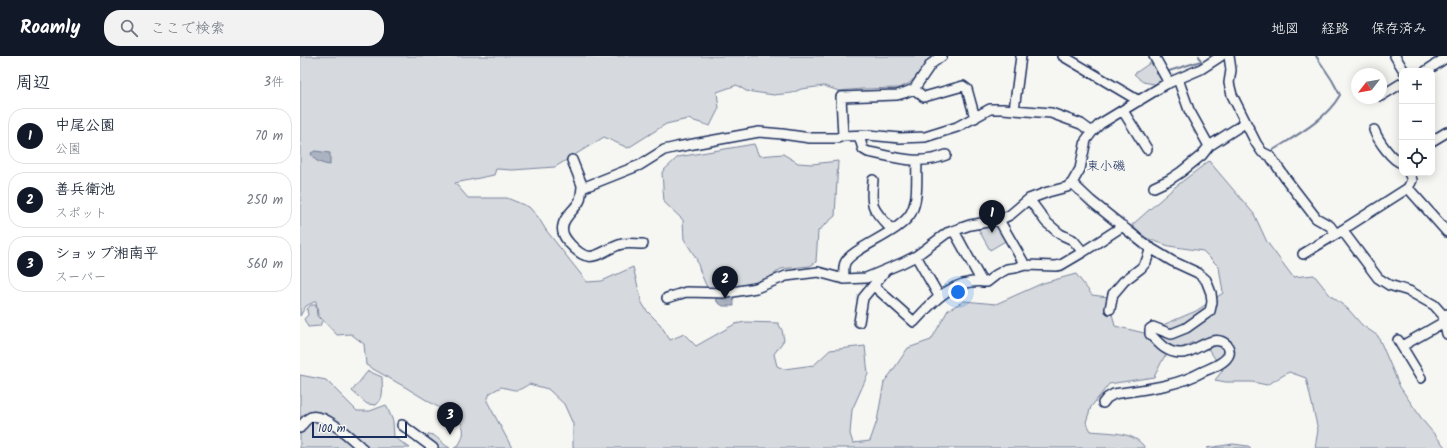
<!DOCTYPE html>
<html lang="ja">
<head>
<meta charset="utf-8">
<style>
	body { margin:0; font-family:Kalam,"Klee One",sans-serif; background:#f2f2f3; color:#1f2937 }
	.controls { position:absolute; right:12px; top:12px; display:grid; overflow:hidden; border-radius:8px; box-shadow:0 2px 10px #0003 }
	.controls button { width:36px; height:36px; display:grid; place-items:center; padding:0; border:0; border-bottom:1px solid #e0e1e3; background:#fff; color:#1f2937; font:20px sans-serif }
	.compass { position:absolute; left:1051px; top:12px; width:36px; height:36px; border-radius:50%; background:#fff; box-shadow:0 2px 10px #0003; rotate:239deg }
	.scale { position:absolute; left:12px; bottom:10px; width:95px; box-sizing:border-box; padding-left:4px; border:2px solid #1b2f5e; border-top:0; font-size:11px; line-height:14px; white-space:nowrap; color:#1b2f5e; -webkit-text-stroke:3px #f6f6f2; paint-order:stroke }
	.you { position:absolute; left:658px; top:236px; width:14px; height:14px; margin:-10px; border:3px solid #fff; border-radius:50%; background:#1a73e8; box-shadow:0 0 0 6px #1a73e833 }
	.badge { display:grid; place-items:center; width:26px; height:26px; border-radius:50%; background:#111827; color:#fff; font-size:13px; font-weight:700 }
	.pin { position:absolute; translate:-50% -33px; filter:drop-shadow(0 1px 2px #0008) }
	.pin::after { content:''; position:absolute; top:21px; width:14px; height:12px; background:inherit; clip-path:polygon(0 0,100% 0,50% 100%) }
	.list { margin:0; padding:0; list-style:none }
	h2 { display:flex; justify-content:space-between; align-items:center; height:52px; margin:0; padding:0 16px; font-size:17px }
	h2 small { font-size:13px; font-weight:400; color:#747a83 }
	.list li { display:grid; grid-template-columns:26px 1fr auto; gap:12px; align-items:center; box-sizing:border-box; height:56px; margin:0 8px 8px; padding:0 8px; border:1px solid #e0e1e3; border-radius:16px }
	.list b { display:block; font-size:15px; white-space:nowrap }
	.list p { margin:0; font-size:13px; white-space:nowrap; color:#747a83 }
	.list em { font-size:13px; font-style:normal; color:#747a83 }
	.icon { flex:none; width:22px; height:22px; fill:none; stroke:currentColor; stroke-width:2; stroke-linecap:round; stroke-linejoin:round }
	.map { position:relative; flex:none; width:1147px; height:392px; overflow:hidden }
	header { display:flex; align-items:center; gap:24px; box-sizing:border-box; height:56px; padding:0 20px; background:#111827; color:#fff }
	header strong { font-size:19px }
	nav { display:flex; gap:22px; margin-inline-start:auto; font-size:14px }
	.search { width:280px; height:36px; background:#f2f2f3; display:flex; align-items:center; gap:10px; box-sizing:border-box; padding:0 14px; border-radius:16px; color:#747a83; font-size:15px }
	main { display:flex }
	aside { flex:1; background:#fff }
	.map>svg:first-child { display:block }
	.green { fill:#d6d9dd; stroke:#78849e }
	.water { fill:#abb2c0; stroke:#717e99 }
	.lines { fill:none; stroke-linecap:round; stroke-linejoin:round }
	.stream { stroke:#717e99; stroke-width:2 }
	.minor-casing { stroke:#1b2f5e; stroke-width:12 }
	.minor { stroke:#f6f6f2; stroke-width:9 }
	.labels { text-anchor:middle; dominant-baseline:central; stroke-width:4; stroke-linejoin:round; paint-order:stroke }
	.neighbourhood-label { font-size:13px; fill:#1b2f5e; stroke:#f6f6f2 }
</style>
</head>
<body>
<header>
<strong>Roamly</strong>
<div class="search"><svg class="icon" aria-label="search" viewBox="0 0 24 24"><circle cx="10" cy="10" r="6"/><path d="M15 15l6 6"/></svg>ここで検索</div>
<nav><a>地図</a><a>経路</a><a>保存済み</a></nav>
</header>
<main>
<aside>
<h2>周辺<small>3件</small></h2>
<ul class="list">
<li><span class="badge">1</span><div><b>中尾公園</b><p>公園</p></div><em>70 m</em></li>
<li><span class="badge">2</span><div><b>善兵衛池</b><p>スポット</p></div><em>250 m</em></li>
<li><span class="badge">3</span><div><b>ショップ湘南平</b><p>スーパー</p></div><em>560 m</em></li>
</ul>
</aside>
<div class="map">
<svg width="1147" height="392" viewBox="0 0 1147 392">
	<rect width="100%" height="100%" fill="#f6f6f2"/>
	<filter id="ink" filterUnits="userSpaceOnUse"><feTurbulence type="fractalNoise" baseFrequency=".025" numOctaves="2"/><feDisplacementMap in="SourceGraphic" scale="8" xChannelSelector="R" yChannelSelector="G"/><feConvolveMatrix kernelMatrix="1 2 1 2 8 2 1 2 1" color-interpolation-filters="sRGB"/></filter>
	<g filter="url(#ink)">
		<path class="green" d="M0,0H636L621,17L608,28L599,32L562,33L539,35L524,30L501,33L492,37L474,39L446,35L437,29L417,36L419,52L410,70L388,63L366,68L328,92L304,81L255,111L213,114L196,113L194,119L155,127L168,142H207L229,151L238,161L246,174L287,226L302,225L333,211L342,247L347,255L360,268L370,284L384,278L396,290L435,268L445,266L478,267L482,274L484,284L474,298L477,310L484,313L514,309L530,294L565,290L568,318L552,354L550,378L553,387L570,385L577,365L584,326L591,317L608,292L631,284L648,254L664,245L696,248L743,227L776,218L792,239L808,241L815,270L844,277L896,255L923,237L919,211L903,195L869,190L843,181L832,169L875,131L909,105L954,158L967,186L993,221L1014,219L1030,239L1048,253L1062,269L1078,280L1100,331L1124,366L1146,392H1015L1018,374L1006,322L989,316L967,329L952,326H926L915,324L923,314L909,294L893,286L864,301L854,321L809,328L791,351L786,366L791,375C808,377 835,375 845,392H273V368L264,348L248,333L229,328C216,337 216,334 201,331L190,337L187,345L212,392H154L158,390C164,381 166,373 159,364L105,331L66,309L64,288L51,278L37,279L18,259L16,245L6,250L0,260Z
			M853,5L866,28L857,33L854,28L843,26L834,18Z
			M454,88L459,100L483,98L498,107L512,108L538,105L535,160L518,175L516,206L510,210L481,213L462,227L410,238L401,218L396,202L384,183L383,164L364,146L362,116L378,101Z
			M695,169L699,170L707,184L690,194L677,171Z
			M11,249H16L17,260L22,265L20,270L8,271L4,263L8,259L7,253Z
			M68,315L82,321C82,331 85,342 76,349L67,348L52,335Z
			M0,319L26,324L57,355H70L86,349L93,365L94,381L110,392H0Z
			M128,378C137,378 141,388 150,392H134L126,381Z
			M933,388L948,390L951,392H907Z"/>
		<path class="water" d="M15,95L30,97V109C22,108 13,105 11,97Z
			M433,238L434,250H423L417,246L416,240Z"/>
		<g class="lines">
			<path class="stream" d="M869,15L901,5L899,0
				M970,96C995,80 1025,65 1040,39L1032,24L1016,0"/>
			<defs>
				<path id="minor" d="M763,0L839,45
					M854,0L869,27
					M929,0L931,14L929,27L932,39L956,87L962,96L970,100L986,123L1016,162L1030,170L1036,178L1108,132
					M1095,0L1104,15
					M1126,15L1147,1
					M878,23L889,54L909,90
					M614,33L631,8L642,0
					M1081,40L1102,27
					M714,54L721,0
					M823,55L847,93
					M675,62L667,33L663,30L624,41L614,33L604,37L597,39L541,41L543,80L568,79L600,82L625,81L657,71L690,53H703L751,57L781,68L792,76
					M1074,74C1078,84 1092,105 1102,107
					M559,80L563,93L568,96C596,101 618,110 646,99
					M1132,85L1147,76
					M272,104L282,129C282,133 281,139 280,144C276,153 265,159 263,169C261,177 265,182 270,188C292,212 298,195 322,188C329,187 336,188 343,188
					M1109,117L1112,124L1108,132L1147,176
					M573,124C570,153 573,153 592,174
					M772,127L791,145L847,190L872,205L898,217L906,224L911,237L912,246L910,255L886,272L871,278L853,271L850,273V278C859,287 865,296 879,297C895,299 912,275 927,289C929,292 930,294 929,298C926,307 911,312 902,316C875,331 844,333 814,338L807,342L803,347
					M854,131L869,124L881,116L902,99L909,90L945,67
					M282,132L340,109L364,94L377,91L459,76L482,78L510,82H537L543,80
					M729,143L746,166L760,178L773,184L783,196L823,170
					M699,164L725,209
					M1042,174L1078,222L1089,229L1109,235L1134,249L1143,259L1147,258
					M654,175L682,226
					M1003,198L1036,178
					M616,200L639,240
					M544,223C544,218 543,211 545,207C551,192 600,177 611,157C619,142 616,122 617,105
					M574,230L614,266C634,244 654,222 687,226L696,219L707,213L715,212L725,209L756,210L761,209L783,196
					M367,242L386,236L427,237L456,232L486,220L518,216L544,223L566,222L602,207L616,200L647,177L670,169L699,164L710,159L729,143L748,136L767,131L772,127L780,113L786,84L792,76L800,68L866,28L901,13L921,0
					M810,253L813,238L824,225L841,212L846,206L851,192
					M1143,260L1147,278
					M559,266L563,242L586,214
					M1098,284L1121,322
					M1102,290L1144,266
					M102,369L133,392
					M0,372C3,367 6,363 11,361C25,357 52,383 62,392"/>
			</defs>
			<use href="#minor" class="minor-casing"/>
			<use href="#minor" class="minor"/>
		</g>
	</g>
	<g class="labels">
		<g class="neighbourhood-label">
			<text x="806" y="110">東小磯</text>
		</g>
	</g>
</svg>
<div class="controls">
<button>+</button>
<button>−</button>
<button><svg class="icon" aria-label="locate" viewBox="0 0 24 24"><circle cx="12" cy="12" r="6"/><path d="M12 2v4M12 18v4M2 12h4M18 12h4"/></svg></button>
</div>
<svg class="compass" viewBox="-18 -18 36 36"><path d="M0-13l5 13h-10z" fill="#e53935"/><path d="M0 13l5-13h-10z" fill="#747a83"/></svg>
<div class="scale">100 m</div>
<div class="you"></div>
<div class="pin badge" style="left:692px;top:177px">1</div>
<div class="pin badge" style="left:425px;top:243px">2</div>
<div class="pin badge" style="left:150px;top:379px">3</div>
</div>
</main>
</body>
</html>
